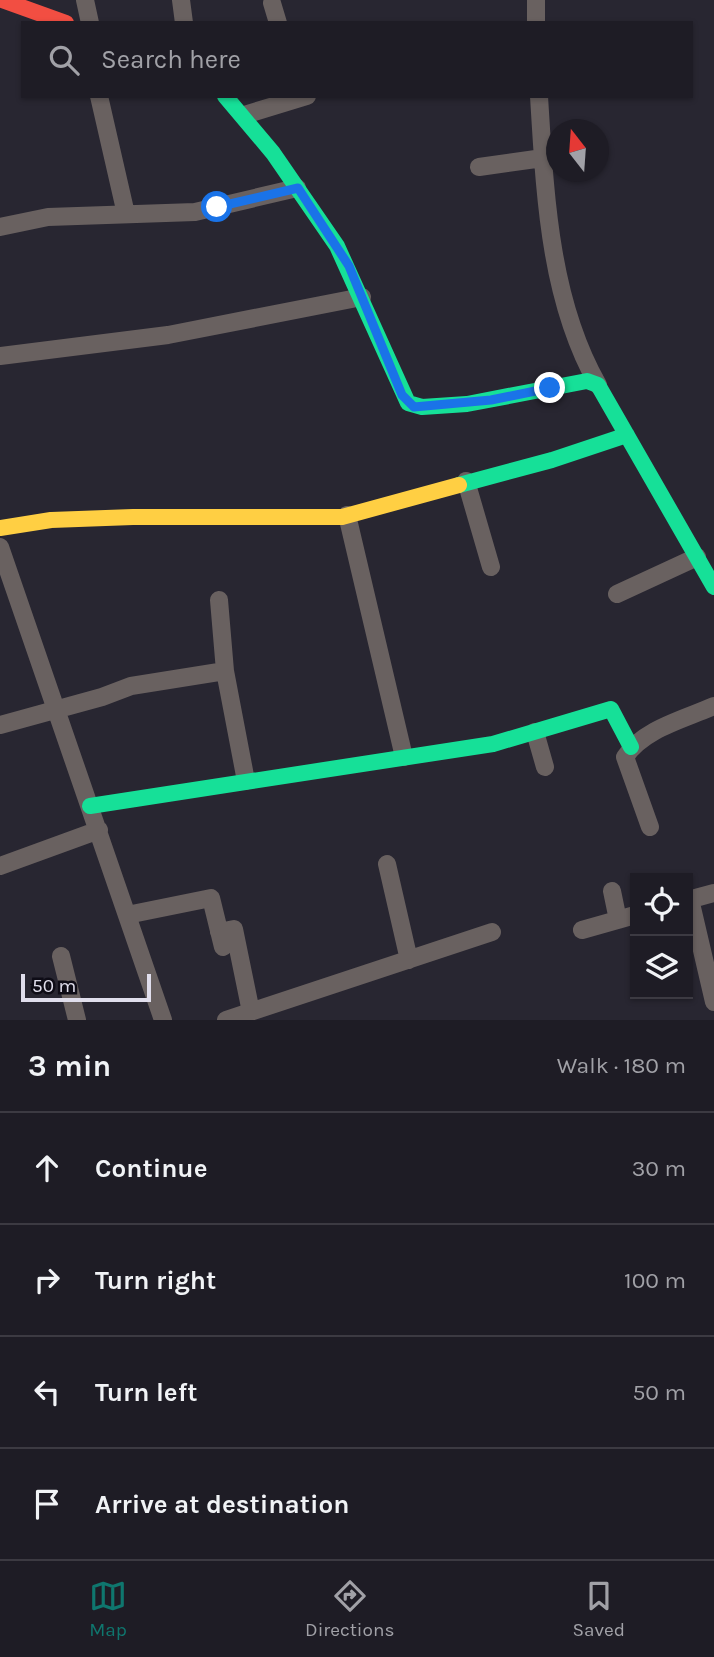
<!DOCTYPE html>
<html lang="en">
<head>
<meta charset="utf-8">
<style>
	body { margin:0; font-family:Karla,sans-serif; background:#26252d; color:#f1f3f6 }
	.controls { position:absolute; right:21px; bottom:21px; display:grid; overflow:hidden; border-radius:0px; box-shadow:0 2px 5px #0004 }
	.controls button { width:63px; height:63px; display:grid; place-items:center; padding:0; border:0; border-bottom:2px solid #3c3a42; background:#1e1c25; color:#f1f3f6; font:35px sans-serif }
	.compass { position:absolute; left:546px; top:119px; width:63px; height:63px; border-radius:50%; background:#1e1c25; box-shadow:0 2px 5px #0004; rotate:343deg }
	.scale { position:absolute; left:21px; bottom:18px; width:130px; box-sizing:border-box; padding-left:7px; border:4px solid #e0deec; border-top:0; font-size:19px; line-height:24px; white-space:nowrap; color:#e0deec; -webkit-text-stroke:5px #0e0c16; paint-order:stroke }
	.stop { position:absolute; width:21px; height:21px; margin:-16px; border:5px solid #1a73e8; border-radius:50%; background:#fff }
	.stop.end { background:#1a73e8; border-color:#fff; box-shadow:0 2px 7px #0008 }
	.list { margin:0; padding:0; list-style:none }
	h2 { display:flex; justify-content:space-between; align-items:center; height:91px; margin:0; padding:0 28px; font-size:30px }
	h2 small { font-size:23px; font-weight:400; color:#a1a1a7 }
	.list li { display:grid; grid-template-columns:46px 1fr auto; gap:21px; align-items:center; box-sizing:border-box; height:112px; padding:0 28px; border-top:2px solid #3c3a42 }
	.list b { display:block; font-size:26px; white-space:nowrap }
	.list em { font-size:23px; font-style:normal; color:#a1a1a7 }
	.icon { flex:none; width:38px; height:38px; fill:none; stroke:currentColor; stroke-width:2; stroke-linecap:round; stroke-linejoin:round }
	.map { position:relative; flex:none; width:714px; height:1020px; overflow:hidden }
	.search { position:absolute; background:#1e1c25; box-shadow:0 2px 5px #0004; left:21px; right:21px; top:21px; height:77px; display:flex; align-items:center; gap:18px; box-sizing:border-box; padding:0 24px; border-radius:0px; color:#a1a1a7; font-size:26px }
	.sheet { height:539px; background:#1e1c25 }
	nav { display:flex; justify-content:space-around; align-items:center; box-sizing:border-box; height:98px; border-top:2px solid #3c3a42; background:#1e1c25; font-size:19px; color:#a1a1a7 }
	nav a { display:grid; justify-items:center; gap:4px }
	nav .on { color:#0f766e }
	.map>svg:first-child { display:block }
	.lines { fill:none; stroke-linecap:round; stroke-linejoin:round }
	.street { stroke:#696160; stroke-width:18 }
	.fast { stroke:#16e098; stroke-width:16 }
	.slow { stroke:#ffcf43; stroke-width:16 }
	.jam { stroke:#f24e42; stroke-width:16 }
	.route { stroke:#1a73e8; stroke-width:9 }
</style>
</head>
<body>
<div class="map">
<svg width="714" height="1020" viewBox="0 0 714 1020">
	<rect width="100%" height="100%" fill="#282631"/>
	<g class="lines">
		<path class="street" d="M85,0L90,23
			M181,0L184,23
			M536,0V23
			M272,3L278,23
			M99,96L126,214
			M539,96C545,193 549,299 598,385
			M244,115L307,96
			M479,167L543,158
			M0,227L48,217L195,212L297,188
			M0,356L168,335L362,297
			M466,481L491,567
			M347,515L404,757
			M0,547L163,1020
			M617,594L697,557
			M219,600L225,671L246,781
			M0,725L102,697L131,686L225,671
			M535,732L545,767
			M650,827L625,757C643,729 685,719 714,706
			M387,864L409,960
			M0,866L99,830
			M612,891L618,920
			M690,899L714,1002
			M688,900L714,893
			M127,915L211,898L223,947
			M582,930L635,915
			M219,932L234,929L251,1012
			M61,956L77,1020
			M226,1020L492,932"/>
		<path class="fast" d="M225,96L273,153L337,246L408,403L422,407L467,404L587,381L598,385L714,587
			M459,485L552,460L627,435
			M90,806L493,744L611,709L631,747"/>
		<path class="slow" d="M0,528L51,520L133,517H342L459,485"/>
		<path class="jam" d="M2,0L66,23"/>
	</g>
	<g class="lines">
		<path class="route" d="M217,207L298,188L349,266L402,395L414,407L491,400L550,388"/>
	</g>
</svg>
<div class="controls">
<button><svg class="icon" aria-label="locate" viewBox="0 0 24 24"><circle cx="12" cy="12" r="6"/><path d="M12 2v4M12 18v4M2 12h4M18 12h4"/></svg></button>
<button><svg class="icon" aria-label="layers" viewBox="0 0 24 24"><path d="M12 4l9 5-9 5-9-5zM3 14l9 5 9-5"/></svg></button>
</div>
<svg class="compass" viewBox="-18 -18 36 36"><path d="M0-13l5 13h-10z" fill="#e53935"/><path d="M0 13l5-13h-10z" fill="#a1a1a7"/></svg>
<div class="scale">50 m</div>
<div class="stop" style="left:217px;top:207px"></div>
<div class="stop end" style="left:550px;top:388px"></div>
<div class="search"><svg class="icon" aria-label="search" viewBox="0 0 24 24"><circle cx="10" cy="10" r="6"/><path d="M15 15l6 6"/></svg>Search here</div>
</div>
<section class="sheet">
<h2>3 min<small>Walk · 180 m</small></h2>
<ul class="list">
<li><svg class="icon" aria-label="ahead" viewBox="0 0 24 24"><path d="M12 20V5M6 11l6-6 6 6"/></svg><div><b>Continue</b></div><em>30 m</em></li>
<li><svg class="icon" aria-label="right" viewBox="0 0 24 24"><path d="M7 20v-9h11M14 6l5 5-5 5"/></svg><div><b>Turn right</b></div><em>100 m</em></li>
<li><svg class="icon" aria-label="left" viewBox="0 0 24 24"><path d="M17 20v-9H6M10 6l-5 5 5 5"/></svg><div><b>Turn left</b></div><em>50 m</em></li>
<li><svg class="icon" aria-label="arrive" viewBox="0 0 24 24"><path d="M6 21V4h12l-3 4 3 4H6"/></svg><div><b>Arrive at destination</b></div></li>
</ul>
</section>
<nav>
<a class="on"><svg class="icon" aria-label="map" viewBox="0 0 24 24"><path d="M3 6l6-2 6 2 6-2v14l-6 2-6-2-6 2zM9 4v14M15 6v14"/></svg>Map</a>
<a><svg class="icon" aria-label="directions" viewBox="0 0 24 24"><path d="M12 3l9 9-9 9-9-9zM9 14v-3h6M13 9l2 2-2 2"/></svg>Directions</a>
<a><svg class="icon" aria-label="saved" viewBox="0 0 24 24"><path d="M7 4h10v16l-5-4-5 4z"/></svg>Saved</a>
</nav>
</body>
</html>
